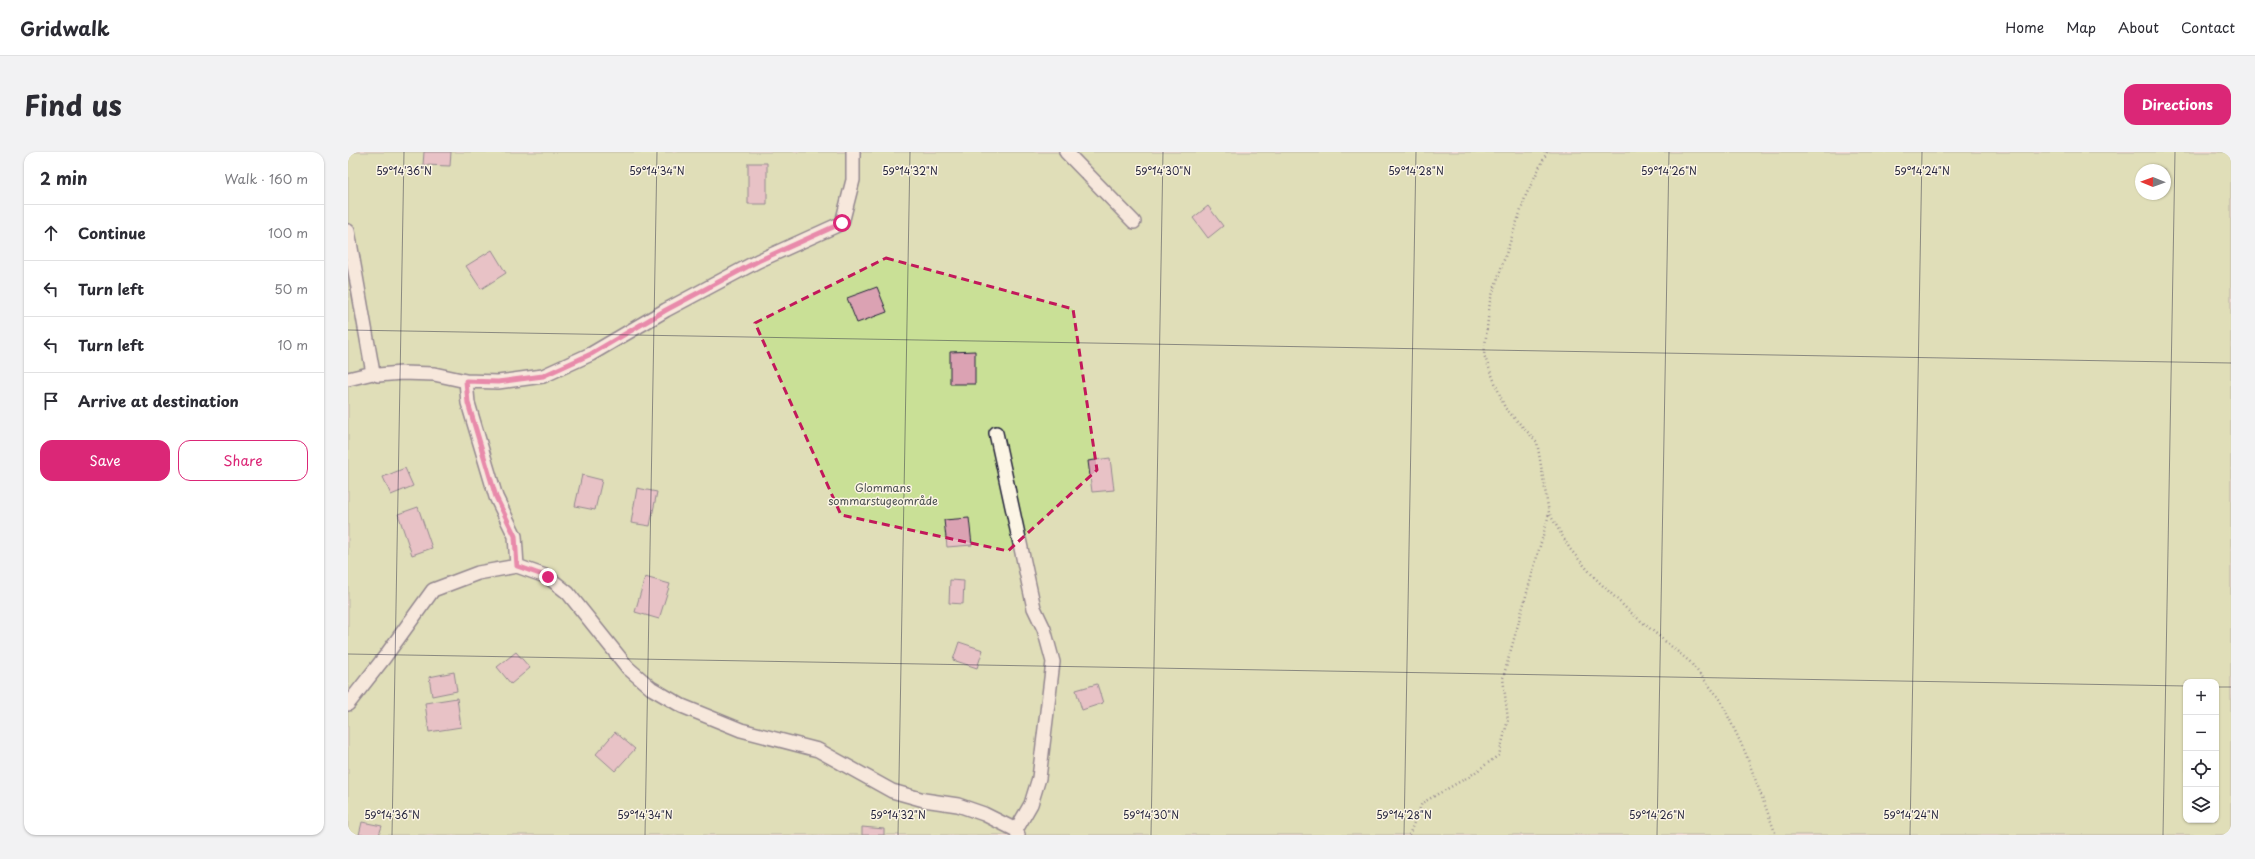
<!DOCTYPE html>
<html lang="en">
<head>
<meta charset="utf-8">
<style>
	body { margin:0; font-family:"Playpen Sans",sans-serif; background:#f2f2f3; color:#2b2b33 }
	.controls { position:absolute; right:12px; bottom:12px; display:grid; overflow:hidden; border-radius:8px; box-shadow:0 1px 3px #0004 }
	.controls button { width:36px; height:36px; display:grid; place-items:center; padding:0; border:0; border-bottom:1px solid #e1e1e2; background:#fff; color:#2b2b33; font:20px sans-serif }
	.compass { position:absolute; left:1787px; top:12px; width:36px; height:36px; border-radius:50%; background:#fff; box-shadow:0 1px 3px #0004; rotate:271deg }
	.stop { position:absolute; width:12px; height:12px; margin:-9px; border:3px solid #db2777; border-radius:50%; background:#fff }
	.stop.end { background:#db2777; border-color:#fff; box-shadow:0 1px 4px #0008 }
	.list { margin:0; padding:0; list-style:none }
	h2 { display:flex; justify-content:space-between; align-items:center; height:52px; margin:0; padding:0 16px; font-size:17px }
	h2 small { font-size:13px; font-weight:400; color:#7c7c81 }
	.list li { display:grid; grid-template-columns:26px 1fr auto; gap:12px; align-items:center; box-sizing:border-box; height:56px; padding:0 16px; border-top:1px solid #e1e1e2 }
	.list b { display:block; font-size:15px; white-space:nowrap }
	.list em { font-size:13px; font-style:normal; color:#7c7c81 }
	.actions { display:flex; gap:8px; padding:12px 16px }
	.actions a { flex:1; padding:9px 0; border:1px solid #db2777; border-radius:12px; text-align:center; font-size:14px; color:#db2777 }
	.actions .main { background:#db2777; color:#fff }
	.icon { flex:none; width:22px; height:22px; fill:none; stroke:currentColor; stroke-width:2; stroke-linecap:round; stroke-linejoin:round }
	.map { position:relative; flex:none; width:1883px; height:683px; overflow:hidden; border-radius:12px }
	header { display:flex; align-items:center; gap:24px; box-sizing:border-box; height:56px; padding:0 20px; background:#fff; border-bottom:1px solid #e1e1e2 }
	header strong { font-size:19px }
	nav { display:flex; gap:22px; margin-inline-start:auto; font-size:14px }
	.intro { display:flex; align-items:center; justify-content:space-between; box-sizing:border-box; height:96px; padding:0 24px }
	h1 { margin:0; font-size:28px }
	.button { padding:10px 18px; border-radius:12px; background:#db2777; color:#fff; font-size:14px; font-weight:700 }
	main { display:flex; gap:24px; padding:0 24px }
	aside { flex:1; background:#fff; border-radius:12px; box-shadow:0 1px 3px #0004 }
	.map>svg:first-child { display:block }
	.green { fill:#c9e096; stroke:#768168; fill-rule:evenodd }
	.building { fill:#dba2b3; stroke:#22223b }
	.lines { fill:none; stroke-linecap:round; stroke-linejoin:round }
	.lane-casing { stroke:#22223b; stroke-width:16 }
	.path { stroke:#22223b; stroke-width:2.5; stroke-dasharray:1 3; stroke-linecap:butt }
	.lane { stroke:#fcf5e5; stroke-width:13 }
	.route { stroke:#db2777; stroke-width:5 }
	.marked { fill:none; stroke:#c2185b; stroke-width:3; stroke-dasharray:8 5; stroke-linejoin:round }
	.ticks { fill:none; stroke:#22223b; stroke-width:1; stroke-opacity:0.45 }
	.labels { text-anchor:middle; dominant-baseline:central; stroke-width:3; stroke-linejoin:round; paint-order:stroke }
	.park-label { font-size:11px; fill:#4c5252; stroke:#fcf5e5 }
	.ticks-label { font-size:10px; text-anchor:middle; fill:#22223b; stroke:#fcf5e5; stroke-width:3; stroke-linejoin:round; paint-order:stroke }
</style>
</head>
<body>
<header>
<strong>Gridwalk</strong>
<nav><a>Home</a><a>Map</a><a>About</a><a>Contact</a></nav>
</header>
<div class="intro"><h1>Find us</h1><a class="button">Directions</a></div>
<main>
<aside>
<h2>2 min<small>Walk · 160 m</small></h2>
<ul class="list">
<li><svg class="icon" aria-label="ahead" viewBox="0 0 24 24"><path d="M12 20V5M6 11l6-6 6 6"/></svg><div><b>Continue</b></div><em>100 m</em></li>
<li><svg class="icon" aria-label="left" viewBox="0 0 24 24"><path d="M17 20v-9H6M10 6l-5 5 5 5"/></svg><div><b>Turn left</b></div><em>50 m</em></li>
<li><svg class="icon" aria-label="left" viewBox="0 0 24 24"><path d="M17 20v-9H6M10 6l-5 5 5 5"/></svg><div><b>Turn left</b></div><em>10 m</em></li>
<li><svg class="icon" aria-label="arrive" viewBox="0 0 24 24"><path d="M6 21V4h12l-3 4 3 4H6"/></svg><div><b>Arrive at destination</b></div></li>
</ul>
<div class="actions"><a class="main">Save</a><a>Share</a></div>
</aside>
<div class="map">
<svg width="1883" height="683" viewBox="0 0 1883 683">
	<rect width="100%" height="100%" fill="#f2dcd6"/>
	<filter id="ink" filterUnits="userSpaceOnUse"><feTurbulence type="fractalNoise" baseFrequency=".025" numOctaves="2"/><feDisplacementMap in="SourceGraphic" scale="8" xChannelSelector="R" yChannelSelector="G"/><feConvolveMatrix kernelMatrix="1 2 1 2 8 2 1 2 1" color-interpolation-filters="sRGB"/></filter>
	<g filter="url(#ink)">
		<path class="green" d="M0,0H1883V683H0ZM1793,18H1817V42H1793ZM1838,530H1868V668H1838Z"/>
		<path class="building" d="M76,0H103L102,14L75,13Z
			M400,11H419V52H400Z
			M860,54L875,74L860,86L845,66Z
			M144,98L158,121L133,137L118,114Z
			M529,135L539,160L509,171L499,146Z
			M627,199V232H602V200Z
			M762,306L766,338L744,340L740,309Z
			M57,316L65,334L43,343L35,325Z
			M234,323L254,328L247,358L227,354Z
			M289,336L309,340L302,374L283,371Z
			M70,355L84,396L64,403L50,362Z
			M621,366L624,393L599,395L596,368Z
			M297,425L322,432L311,467L287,460Z
			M602,428L616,429L615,452L601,451Z
			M611,490L635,498L629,516L605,508Z
			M168,500L182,516L163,532L149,515Z
			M106,520L109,539L84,544L81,525Z
			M749,532L755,551L734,558L728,538Z
			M109,546L113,575L81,580L77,551Z
			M267,580L287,597L267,619L248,602Z
			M14,670L34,674L31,683H11Z
			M514,675L536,677V683H514Z"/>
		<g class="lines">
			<defs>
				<path id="lane" d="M718,0L786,70
					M0,79L25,221
					M0,227L25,221L30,223L54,221L86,222L118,229L150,230L195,224L243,202L318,158L410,109L494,71L505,28V0
					M118,229L120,251L148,345L167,384L169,414
					M648,281L686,456L696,477L705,510L691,626L683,652L668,678
					M0,552L36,506L85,438L130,421L169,414L200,425L220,441L280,516L303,536L334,554L393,578L470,598L544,639L576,648L610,653L636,662L668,678L670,683"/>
			</defs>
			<use href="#lane" class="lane-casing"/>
			<path class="path" d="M1199,0L1178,43L1142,149L1136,203L1157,256L1189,290L1201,361L1222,397L1246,425L1281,459L1342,510L1372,547L1397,600L1428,683
				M1061,683L1074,651L1122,624L1151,603L1160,568L1155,526L1201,362"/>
			<use href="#lane" class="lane"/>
		</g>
	</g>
	<g class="lines" filter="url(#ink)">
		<path class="route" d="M200,425L169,414L167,384L148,345L120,251L118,229L150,230L195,224L243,202L318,158L410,109L494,71"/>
	</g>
	<path d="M0 0H1883V683H0ZM538,106L725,157L749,318L660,399L493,363L407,171Z" fill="#f2dcd6" fill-opacity=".55" fill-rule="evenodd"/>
	<path class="marked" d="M538,106L725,157L749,318L660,399L493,363L407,171Z"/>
	<path class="ticks" d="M0,178L1883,211M0,502L1838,534M1868,535H1883M44,683L56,0M297,683L309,0M550,683L562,0M803,683L815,0M1056,683L1068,0M1309,683L1321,0M1562,683L1574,0M1815,683L1827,0"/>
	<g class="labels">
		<g class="park-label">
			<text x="535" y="335">Glommans<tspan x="535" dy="13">sommarstugeområde</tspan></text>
		</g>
	</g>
	<g class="ticks-label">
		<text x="56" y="23">59°14'36"N</text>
		<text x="309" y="23">59°14'34"N</text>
		<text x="562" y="23">59°14'32"N</text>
		<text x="815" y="23">59°14'30"N</text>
		<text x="1068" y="23">59°14'28"N</text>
		<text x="1321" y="23">59°14'26"N</text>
		<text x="1574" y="23">59°14'24"N</text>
		<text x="44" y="667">59°14'36"N</text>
		<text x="297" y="667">59°14'34"N</text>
		<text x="550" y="667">59°14'32"N</text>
		<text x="803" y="667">59°14'30"N</text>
		<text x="1056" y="667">59°14'28"N</text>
		<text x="1309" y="667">59°14'26"N</text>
		<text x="1563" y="667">59°14'24"N</text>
	</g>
</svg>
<div class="controls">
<button>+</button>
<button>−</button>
<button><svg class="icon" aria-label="locate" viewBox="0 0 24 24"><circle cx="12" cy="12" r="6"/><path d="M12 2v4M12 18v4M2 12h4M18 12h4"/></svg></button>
<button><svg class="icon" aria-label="layers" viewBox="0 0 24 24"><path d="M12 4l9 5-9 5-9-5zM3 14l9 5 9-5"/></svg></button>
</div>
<svg class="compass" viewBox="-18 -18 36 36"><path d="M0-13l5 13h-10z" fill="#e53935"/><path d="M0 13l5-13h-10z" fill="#7c7c81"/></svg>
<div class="stop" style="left:494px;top:71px"></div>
<div class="stop end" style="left:200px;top:425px"></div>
</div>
</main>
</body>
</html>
